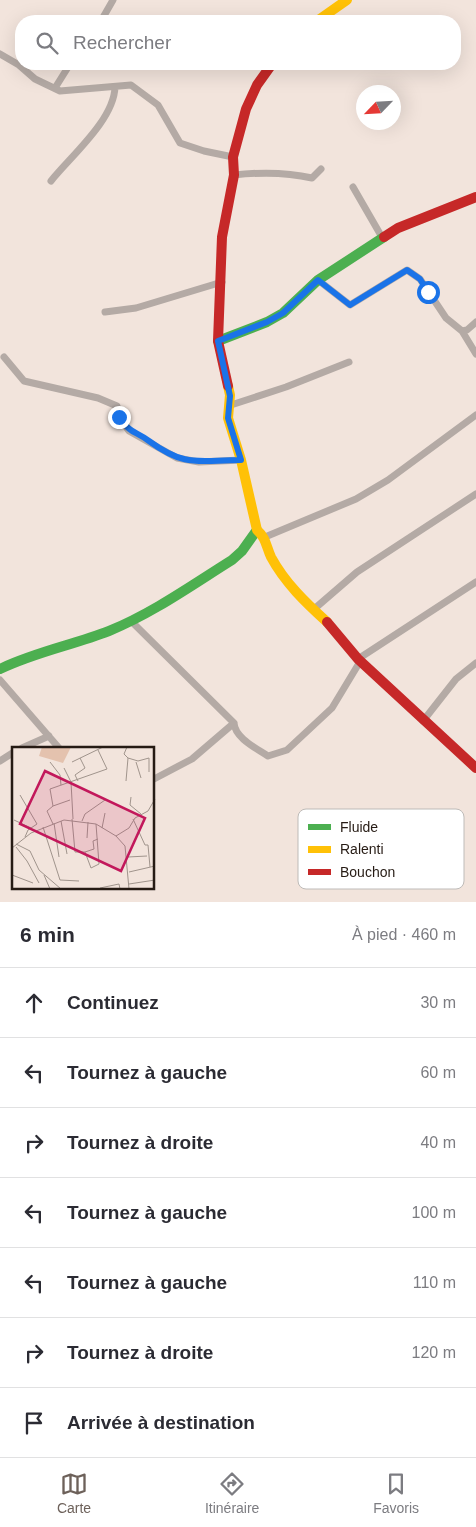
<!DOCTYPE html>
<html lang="fr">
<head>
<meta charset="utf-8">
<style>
	body { margin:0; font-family:Arial,sans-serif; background:#f2f2f3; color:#2b2b33 }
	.compass { position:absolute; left:356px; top:85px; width:45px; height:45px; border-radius:50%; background:#fff; box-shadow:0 5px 20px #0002; rotate:245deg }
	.stop { position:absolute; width:15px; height:15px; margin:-11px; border:4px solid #1a73e8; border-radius:50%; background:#fff }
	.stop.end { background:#1a73e8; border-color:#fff; box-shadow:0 1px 5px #0008 }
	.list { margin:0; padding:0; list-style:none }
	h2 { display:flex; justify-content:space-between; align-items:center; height:65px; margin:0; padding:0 20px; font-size:21px }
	h2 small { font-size:16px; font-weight:400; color:#7c7c81 }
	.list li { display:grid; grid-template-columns:32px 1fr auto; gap:15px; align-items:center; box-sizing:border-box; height:70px; padding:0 20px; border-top:1px solid #e1e1e2 }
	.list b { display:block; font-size:19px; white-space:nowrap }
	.list em { font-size:16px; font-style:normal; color:#7c7c81 }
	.icon { flex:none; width:28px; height:28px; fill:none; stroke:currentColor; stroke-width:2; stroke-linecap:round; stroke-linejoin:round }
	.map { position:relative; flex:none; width:476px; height:902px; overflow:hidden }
	.search { position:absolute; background:#fff; box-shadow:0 5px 20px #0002; left:15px; right:15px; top:15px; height:55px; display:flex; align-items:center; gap:12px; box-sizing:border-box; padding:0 18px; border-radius:20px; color:#7c7c81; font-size:19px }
	.sheet { height:555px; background:#fff }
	nav { display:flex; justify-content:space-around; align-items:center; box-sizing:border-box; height:70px; border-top:1px solid #e1e1e2; background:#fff; font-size:14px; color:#7c7c81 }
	nav a { display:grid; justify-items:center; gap:2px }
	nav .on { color:#6d615a }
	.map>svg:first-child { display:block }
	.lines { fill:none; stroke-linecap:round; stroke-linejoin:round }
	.street { stroke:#b4aaa5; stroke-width:7 }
	.fast { stroke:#4caf50; stroke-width:10 }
	.slow { stroke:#ffc107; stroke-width:10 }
	.jam { stroke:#c62828; stroke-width:10 }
	.route { stroke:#1a73e8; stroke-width:6 }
	.inset-road { fill:none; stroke:#a0948c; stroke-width:1 }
	.view { fill:#c2185b; fill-opacity:0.15; stroke:#c2185b; stroke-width:2.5 }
	.inset-edge { fill:none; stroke:#261b14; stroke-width:2.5 }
	.key { fill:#fff; stroke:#bebbb8; stroke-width:1 }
	.key-label { font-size:14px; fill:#261b14 }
</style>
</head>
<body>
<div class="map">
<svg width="476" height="902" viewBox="0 0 476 902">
	<rect width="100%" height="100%" fill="#f2e4dc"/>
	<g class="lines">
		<path class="street" d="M101,21L113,0
			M0,54L19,65L35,79L60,91L131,85L158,105L180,143L204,151L233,157
			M55,88L70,64
			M234,175C261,172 286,172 312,178L321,169
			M51,181C71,156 114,120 115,87
			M353,187L383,239
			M318,280L350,305L407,270L420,279L446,318L462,331
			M105,312L136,308L222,282
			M476,322L467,330L462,331L476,354
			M4,357L24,381L98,398L117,406L119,417L129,431L177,458L199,462L241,460
			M231,405L286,387L349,362
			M265,537L356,499L388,480L476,415
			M313,610L357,572L476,494
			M131,621L234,723
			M358,659L476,582
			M0,680L59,748
			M423,721L456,679L476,663
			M22,748L49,736
			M0,761L14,752
			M154,779L192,759L234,723C235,738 256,748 268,756L287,750L332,708L361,660"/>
		<path class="fast" d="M218,341L267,322L283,313L318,280L384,237
			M0,669C35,652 73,645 109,631C153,613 192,585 232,560L242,551L257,530"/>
		<path class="slow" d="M317,21L347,0
			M228,386L230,395L228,418L241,460L257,530C266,538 266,546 271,557C285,583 306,603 327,622"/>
		<path class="jam" d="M384,237L398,228L476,197
			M228,386L218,341L222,237L234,175L233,157L246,109L257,85L272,64
			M327,622L358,659L476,768"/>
	</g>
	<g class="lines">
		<path class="route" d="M119,417C132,435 134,430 149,441C186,468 198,460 241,460L228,418L230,396L218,341L267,322L283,313L318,280L350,305L407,270L420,279L428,292"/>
	</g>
	<g transform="translate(12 747)">
		<rect width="142" height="142" fill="#f2e4dc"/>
		<path d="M30,0H59L51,16L27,9Z" fill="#e4c2ae"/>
		<path class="inset-road" d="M115,0L112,7L116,11L126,14L137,11V25M38,15L48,28L49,38M60,15L91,0M124,15L129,31M52,21L59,35L61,72M66,34L63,28L73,21L68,11M114,34L116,11M8,48L25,77L16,83L13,90M119,50L118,58L129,67M41,59L58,53M60,72L63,105H73L79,121L87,117L84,77M121,72L133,98H136L138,120M2,73L19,81M49,74L55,107M70,74L73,67L93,53M42,76L47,110M41,77L35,64L41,59L38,42L95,22L86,3M31,80L48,133L67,134M90,81L93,66M104,89L117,81L123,71L136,64L143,52M75,91L76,75M4,97L18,104L27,123L49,142M4,100L15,114L27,136M0,101L19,86L52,73L84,77L104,89L113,99L117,142M73,105L82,102L81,94L86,92M116,110L135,109M117,125L143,119M0,128L21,136M32,128L38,142M117,137L143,133M88,141L107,137L108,142"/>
		<path class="view" d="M33,24L133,71L109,124L8,77Z"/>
		<rect width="142" height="142" class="inset-edge"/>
	</g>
	<rect x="298" y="809" width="166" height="80" rx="8" class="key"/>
	<rect x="308" y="824" width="23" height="6" fill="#4caf50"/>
	<rect x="308" y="846" width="23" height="7" fill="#ffc107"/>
	<rect x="308" y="869" width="23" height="6" fill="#c62828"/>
	<g class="key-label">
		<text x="340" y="832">Fluide</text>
		<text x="340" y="854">Ralenti</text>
		<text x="340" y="877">Bouchon</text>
	</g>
</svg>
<svg class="compass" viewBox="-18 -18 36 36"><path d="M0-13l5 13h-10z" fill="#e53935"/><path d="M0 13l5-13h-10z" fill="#7c7c81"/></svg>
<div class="stop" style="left:428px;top:292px"></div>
<div class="stop end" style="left:119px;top:417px"></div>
<div class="search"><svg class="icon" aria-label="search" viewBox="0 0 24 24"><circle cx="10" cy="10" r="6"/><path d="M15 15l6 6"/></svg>Rechercher</div>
</div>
<section class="sheet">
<h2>6 min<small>À pied · 460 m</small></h2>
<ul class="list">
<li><svg class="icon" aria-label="ahead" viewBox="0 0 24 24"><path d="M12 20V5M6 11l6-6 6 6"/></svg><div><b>Continuez</b></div><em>30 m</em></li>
<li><svg class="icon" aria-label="left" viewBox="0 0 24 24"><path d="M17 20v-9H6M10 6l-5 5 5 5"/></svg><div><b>Tournez à gauche</b></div><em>60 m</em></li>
<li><svg class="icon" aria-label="right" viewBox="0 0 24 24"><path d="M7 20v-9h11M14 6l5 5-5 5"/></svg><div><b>Tournez à droite</b></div><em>40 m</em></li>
<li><svg class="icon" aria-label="left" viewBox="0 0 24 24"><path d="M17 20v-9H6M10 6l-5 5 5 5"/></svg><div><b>Tournez à gauche</b></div><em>100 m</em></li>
<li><svg class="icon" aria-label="left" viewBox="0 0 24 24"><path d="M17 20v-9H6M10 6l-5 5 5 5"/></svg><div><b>Tournez à gauche</b></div><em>110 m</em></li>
<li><svg class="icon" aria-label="right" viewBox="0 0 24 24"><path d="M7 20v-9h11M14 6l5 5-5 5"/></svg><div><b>Tournez à droite</b></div><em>120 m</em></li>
<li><svg class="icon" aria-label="arrive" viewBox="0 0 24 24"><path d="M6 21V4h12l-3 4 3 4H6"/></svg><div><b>Arrivée à destination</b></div></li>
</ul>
</section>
<nav>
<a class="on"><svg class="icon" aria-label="map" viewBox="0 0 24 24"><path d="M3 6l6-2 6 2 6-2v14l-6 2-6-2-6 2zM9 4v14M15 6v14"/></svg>Carte</a>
<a><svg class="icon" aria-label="directions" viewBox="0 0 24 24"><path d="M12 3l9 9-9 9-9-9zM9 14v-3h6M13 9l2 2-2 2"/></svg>Itinéraire</a>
<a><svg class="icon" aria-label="saved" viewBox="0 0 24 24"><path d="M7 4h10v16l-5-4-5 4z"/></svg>Favoris</a>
</nav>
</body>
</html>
